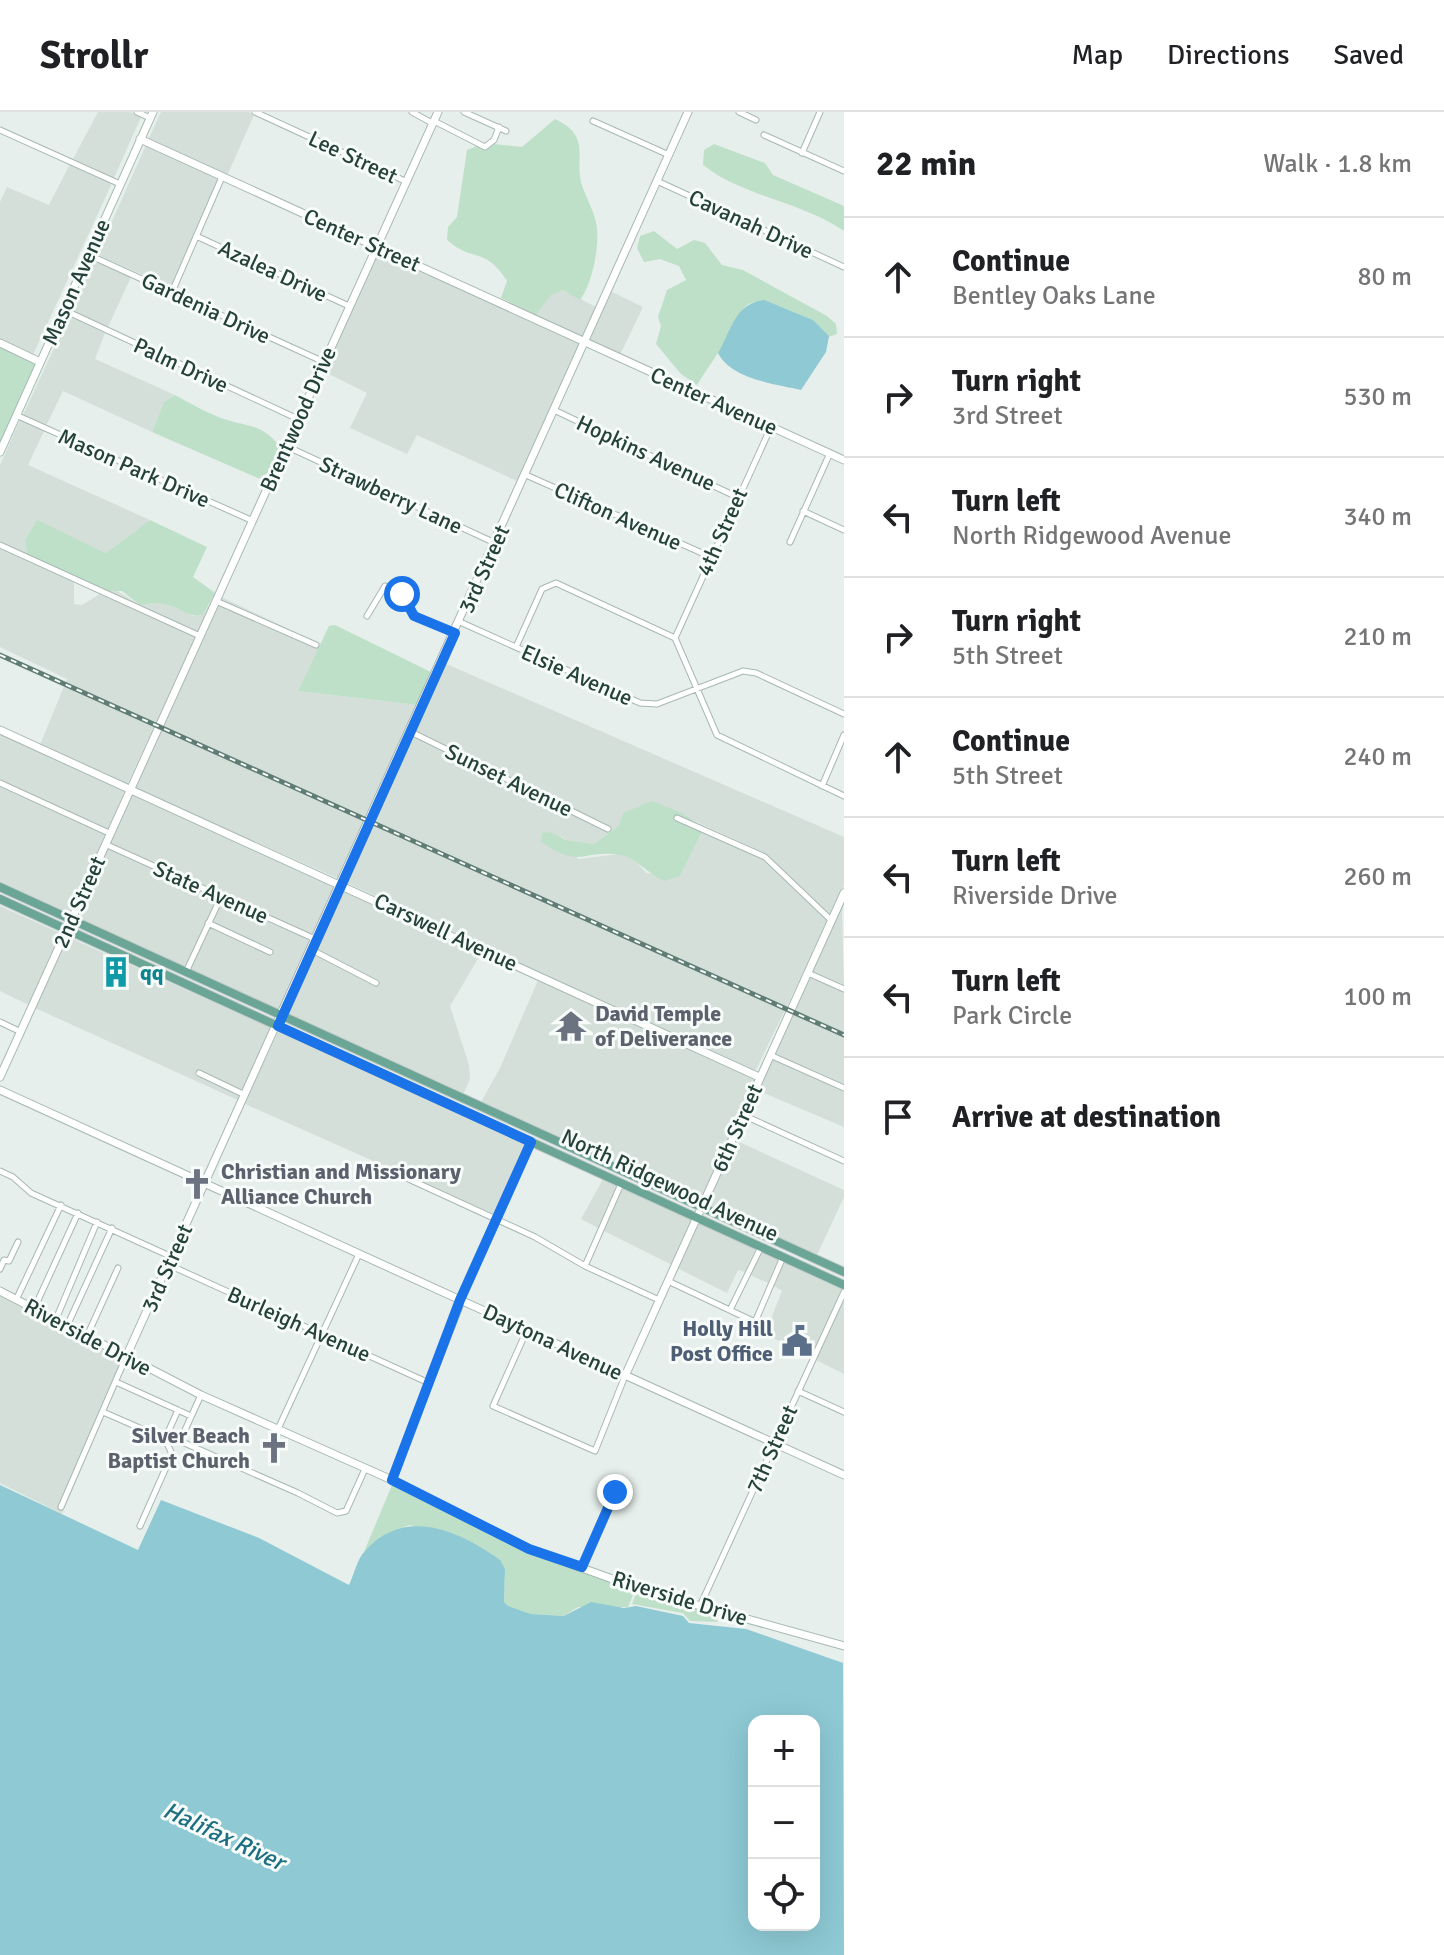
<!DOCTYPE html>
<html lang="en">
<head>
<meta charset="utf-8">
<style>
	body { margin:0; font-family:Signika,sans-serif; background:#f2f2f2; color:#202124 }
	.controls { position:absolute; right:24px; bottom:24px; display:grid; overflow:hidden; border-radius:16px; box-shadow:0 8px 32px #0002 }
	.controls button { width:72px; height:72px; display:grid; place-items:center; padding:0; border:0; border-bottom:2px solid #e0e0e0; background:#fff; color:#202124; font:40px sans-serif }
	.stop { position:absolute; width:24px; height:24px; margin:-18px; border:6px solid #1a73e8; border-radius:50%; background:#fff }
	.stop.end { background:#1a73e8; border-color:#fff; box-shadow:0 2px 8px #0008 }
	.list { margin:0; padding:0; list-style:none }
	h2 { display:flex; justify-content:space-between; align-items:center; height:104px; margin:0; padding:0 32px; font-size:34px }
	h2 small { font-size:26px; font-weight:400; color:#757577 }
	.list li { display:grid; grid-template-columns:52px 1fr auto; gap:24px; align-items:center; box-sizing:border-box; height:120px; padding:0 32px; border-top:2px solid #e0e0e0 }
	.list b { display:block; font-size:30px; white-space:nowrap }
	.list p { margin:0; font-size:26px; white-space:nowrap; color:#757577 }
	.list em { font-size:26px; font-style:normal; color:#757577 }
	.icon { flex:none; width:44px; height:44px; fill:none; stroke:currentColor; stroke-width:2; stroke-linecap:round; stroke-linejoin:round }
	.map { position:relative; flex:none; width:844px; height:1843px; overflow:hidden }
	header { display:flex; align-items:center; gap:48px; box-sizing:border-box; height:112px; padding:0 40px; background:#fff; border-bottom:2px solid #e0e0e0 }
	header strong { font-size:38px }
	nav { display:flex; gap:44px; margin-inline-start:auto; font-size:28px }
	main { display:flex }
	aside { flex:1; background:#fff }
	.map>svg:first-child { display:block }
	.built { fill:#d4dfda }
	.green { fill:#bfe0c8 }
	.water { fill:#8ec9d4; fill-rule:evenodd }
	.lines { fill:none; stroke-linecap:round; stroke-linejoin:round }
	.minor-casing { stroke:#a8b8b2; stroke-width:7 }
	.tertiary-casing { stroke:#a8b8b2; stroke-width:9 }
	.secondary-casing { stroke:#a4bbb3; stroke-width:9 }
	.primary-casing { stroke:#c2cac8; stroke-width:10 }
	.minor { stroke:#fff; stroke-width:5 }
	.tertiary { stroke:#fff; stroke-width:7 }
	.secondary { stroke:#fff; stroke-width:7 }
	.primary { stroke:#6aa596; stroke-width:8 }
	.rail-casing { stroke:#5f7d75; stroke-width:5 }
	.rail { stroke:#f7fbf9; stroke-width:2; stroke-dasharray:6; stroke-linecap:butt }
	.route { stroke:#1a73e8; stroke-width:10 }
	.labels { text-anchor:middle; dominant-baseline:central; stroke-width:6; stroke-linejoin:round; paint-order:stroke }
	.street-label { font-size:22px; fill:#24423a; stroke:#f7fbf9 }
	.culture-label { font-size:22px; font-weight:bold; fill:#0d838f; stroke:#f7fbf9; text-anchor:start }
	.worship-label { font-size:22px; font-weight:bold; fill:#5b616d; stroke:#f7fbf9; text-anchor:start }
	.service-label { font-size:22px; font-weight:bold; fill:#4e5e75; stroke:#f7fbf9; text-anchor:end }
	.water-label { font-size:24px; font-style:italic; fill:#1c6f80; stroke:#f7fbf9 }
</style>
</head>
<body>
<header>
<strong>Strollr</strong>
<nav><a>Map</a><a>Directions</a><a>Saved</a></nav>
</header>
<main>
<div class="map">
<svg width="844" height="1843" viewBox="0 0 844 1843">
	<rect width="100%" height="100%" fill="#e6efeb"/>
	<path class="built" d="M98,0H130L141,5L114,66L73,47Z
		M161,0H249L254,3L227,64L148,28Z
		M146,33L218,66L171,175L97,143Z
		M70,52L112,71L33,243L0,228V90L7,75L49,93Z
		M378,138L580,231L519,370L417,323L407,342L350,316L367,281L323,259Z
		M95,149L131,165L108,215L72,199Z
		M448,164L536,202L551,182L563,178L596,195L582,226Z
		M610,179L643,195L620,243L588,229Z
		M69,204L105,221L95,247L175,283L164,290L152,320L63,279L46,314L23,303Z
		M20,308L44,319L28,353L150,408L106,441L37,409L25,428L27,442L0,430V353Z
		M0,436L74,470V492L82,493L100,482L196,525L127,673L40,633L67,567L0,535Z
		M114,477L140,493L159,488L193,504L203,503L216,482L198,520L108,479Z
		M221,485L321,532L298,579L418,593L341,768L133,675L217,493L318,536L319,531L220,488Z
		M444,551L844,725V774L830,803L766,742L653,690L623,701L620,714L594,732L566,728L560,723L578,747L620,742L634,747L646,761L680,764L702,720L763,747L828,809L755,960L347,771L411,623L610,721L612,716L413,618Z
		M0,621L125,678L108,717L0,668Z
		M0,674L105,722L70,804L0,771Z
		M131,680L339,773L315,824L108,731Z
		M106,736L217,786L185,856L76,807Z
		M345,776L482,840L450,894L469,953L470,967L463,983L286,902L314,842L378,874L379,869L316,837Z
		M844,788L842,801L844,874L811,859Z
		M223,789L313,829L281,900L190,859L210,815L272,844L273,839L212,810Z
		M0,794L62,822L29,893L0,879Z
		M68,825L273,917L244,979L197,958L195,963L242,984L240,989L35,896Z
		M808,864L844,880V973L773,941Z
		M539,866L755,966L701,1090L481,990L500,956Z
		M278,920L527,1031L495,1103L245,992Z
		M771,947L844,980V1015L757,978Z
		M735,1028L844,1078V1085L817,1143L706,1092Z
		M603,1067L617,1073L598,1116L581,1107Z
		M623,1076L693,1107L672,1153L604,1119Z
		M698,1110L756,1136L745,1160L738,1158L727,1181L677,1156Z
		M762,1139L779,1146L768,1171L750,1163Z
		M785,1149L842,1176L811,1245L765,1222L782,1179L774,1174Z
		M0,1182L122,1247L58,1395L63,1398L104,1304L62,1402L0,1371Z
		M844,1187V1262L816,1248Z"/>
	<path class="green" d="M555,7C591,24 575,44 581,70C585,85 596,101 597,117C599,137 592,172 580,188L563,178L551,183L536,203L501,186L507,169C485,134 473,151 447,128L448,115L457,105L467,38L477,34L487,37L494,32L522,35Z
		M714,32L765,51L773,63L844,94V119C800,89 744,85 703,53L704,38Z
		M654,119L677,137L694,128L705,131L722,153L743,158L827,204L836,212L837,222L828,225C818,210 805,204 788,198C741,179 745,195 725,230C716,245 706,258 697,273L681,262L656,232L661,214L658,205L667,178L686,168L679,154L660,147L644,150L637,136L640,124Z
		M0,231L40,250L0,340Z
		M175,283C190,291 205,300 221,306C249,316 261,310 281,336L267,370L152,320L164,290Z
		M37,408L106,441L150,408L207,435L193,465L215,481L203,503C181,507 175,484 140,493L122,479H108L27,442L25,428Z
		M335,513L433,561L418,593L298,579L329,514Z
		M652,689L682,701L701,714L675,703L674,708L702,720L680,764L664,769C648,762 634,744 620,743C580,737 583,758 541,730L542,721L550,720L566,728L594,732L619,714L623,701Z
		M392,1373L518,1435L635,1478L628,1495H578L564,1504L531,1502L507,1494L504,1490L505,1457L410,1413L390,1420L364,1440Z
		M637,1479L712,1500L718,1510L690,1509L683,1501L632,1492Z"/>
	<path class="water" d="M764,188L813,208L829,224L826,240L801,278C775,272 731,267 718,241C732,218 734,192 764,188Z
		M0,1373L138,1438L161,1388L259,1426L349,1473C354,1463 357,1447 365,1439C405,1394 459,1419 500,1448L505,1457L504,1490L508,1494L531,1502L564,1504L591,1490L624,1496L636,1494L683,1504L689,1511L746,1517L843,1551L844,1843H0ZM754,1609H814V1813H754Z"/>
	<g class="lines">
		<defs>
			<path id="minor" d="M137,0L150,6
				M255,0L407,70
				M412,0L432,11
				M464,0L506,19
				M739,0L756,8
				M434,9L485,35L494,28L499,15
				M593,9L669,43
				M0,18L120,72
				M764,23L844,59
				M802,41L820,0
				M657,69L844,155
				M196,124L349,194
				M89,143L324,250
				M172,180L222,65
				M64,198L298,307
				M554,298L737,385
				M16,303L253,409
				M286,334L495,431
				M526,363L711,445
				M803,399L844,418
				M790,430L830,341
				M0,433L200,524
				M216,489L316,533
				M367,504L385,474L402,482L414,504L454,521
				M460,510L640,591L657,592L743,559L756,561L844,602
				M675,526L771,315
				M516,535L542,477L556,471L675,526L717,623L844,684
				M409,619L608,717
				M0,671L109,721
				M822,674L844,623
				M677,706L765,745L831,808
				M105,732L315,827
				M208,811L270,840
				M312,838L376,871
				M186,860L221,785
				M808,861L844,877
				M0,910L21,920
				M770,943L844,976
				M199,961L245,983
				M743,1003L844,1049
				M389,1058L535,1125L585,1154L659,1188
				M0,1059L13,1065L31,1081L172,1145
				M169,1153L429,1271
				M585,1154L621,1072
				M0,1157L4,1148L9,1149L18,1130
				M668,1169L755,1210L783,1145
				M16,1188L61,1093
				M460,1188L531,1030
				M34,1197L78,1101
				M730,1198L761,1135
				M56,1207L97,1110
				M67,1214L112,1116
				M527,1218L493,1294L595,1339L625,1264
				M87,1224L118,1156
				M116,1270L191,1304
				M798,1279L844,1300
				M201,1283L180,1329L298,1381L337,1401L346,1399L365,1357
				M103,1300L165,1327L172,1342L140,1414
				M278,1317L359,1142
				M165,1327L178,1298
				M392,1368L462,1189
				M61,1395L126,1245
				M582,1455L619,1372
				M700,1494L844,1180"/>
			<path id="tertiary" d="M140,27L844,348
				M0,231L40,250
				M0,618L759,965
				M0,965L438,0
				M0,978L844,1363
				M0,1179L201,1283L392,1368L529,1437L643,1478L844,1534
				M126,1245L688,0
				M625,1264L844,781"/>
			<path id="secondary" d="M0,340L153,0"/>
			<path id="primary" d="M0,775L844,1160
				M0,787L844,1173"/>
		</defs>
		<use href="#minor" class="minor-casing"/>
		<use href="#tertiary" class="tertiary-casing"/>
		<use href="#secondary" class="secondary-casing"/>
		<use href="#primary" class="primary-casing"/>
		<use href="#minor" class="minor"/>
		<use href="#tertiary" class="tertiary"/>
		<use href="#secondary" class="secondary"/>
		<use href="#primary" class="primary"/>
		<defs>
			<path id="rail" d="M0,543L844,923"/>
		</defs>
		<use href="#rail" class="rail-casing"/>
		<use href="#rail" class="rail"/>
	</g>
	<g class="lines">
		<path class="route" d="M402,482L414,504L455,521L278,914L531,1030L460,1188L392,1368L529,1437L582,1455L615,1380"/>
	</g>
	<defs>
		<symbol id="building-bare" viewBox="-9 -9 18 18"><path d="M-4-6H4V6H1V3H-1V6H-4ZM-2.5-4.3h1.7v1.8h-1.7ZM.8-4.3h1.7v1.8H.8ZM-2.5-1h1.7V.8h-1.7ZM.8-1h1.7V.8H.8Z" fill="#0f9aa8" stroke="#f7fbf9" stroke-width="2.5" paint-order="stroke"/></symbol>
		<symbol id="temple-bare" viewBox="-9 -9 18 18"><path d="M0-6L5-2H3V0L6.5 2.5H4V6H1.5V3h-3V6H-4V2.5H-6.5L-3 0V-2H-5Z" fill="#6b7280" stroke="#f7fbf9" stroke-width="2.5" paint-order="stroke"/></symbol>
		<symbol id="church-bare" viewBox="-9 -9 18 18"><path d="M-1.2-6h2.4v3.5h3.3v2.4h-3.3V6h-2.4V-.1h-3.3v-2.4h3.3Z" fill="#6b7280" stroke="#f7fbf9" stroke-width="2.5" paint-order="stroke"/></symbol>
		<symbol id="civic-bare" viewBox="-9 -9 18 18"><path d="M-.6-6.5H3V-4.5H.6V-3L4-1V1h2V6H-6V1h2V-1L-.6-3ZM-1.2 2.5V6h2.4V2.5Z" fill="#5c6f8a" stroke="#f7fbf9" stroke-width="2.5" paint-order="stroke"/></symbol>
	</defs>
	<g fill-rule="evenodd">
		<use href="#building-bare" x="94" y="838" width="44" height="44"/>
		<use href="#temple-bare" x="549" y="892" width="44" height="44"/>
		<use href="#church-bare" x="175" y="1050" width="44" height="44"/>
		<use href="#civic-bare" x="775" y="1207" width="44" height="44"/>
		<use href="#church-bare" x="252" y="1314" width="44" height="44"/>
	</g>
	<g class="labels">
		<g class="street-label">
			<text transform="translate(353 45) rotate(25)">Lee Street</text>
			<text transform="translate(751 112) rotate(25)">Cavanah Drive</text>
			<text transform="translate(362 128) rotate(24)">Center Street</text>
			<text transform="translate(273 159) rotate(25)">Azalea Drive</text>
			<text transform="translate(76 170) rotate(-66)">Mason Avenue</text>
			<text transform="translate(206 196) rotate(25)">Gardenia Drive</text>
			<text transform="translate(181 253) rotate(25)">Palm Drive</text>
			<text transform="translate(714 289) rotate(24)">Center Avenue</text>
			<text transform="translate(298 307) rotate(-66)">Brentwood Drive</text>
			<text transform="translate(646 341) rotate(25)">Hopkins Avenue</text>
			<text transform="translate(134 356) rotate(24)">Mason Park Drive</text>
			<text transform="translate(391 383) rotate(25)">Strawberry Lane</text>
			<text transform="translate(618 404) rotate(24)">Clifton Avenue</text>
			<text transform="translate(722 420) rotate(-66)">4th Street</text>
			<text transform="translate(484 457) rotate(-66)">3rd Street</text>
			<text transform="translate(577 563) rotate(24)">Elsie Avenue</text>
			<text transform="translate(509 668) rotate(26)">Sunset Avenue</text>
			<text transform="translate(211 780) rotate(24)">State Avenue</text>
			<text transform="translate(79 790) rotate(-66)">2nd Street</text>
			<text transform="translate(446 820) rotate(25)">Carswell Avenue</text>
			<text transform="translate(737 1016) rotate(-66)">6th Street</text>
			<text transform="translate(670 1073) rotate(25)">North Ridgewood Avenue</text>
			<text transform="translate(167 1156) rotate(-66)">3rd Street</text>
			<text transform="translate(299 1212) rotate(24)">Burleigh Avenue</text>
			<text transform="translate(88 1225) rotate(28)">Riverside Drive</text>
			<text transform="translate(553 1230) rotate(25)">Daytona Avenue</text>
			<text transform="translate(772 1337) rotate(-66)">7th Street</text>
			<text transform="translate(680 1486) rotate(17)">Riverside Drive</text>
		</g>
		<g class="culture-label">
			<text x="140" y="860">qq</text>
		</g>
		<g class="worship-label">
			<text x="595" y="901">David Temple<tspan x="595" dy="25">of Deliverance</tspan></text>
			<text x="221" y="1059">Christian and Missionary<tspan x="221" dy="25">Alliance Church</tspan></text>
			<text x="250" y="1323" text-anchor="end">Silver Beach<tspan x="250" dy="25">Baptist Church</tspan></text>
		</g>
		<g class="service-label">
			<text x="773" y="1216">Holly Hill<tspan x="773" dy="25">Post Office</tspan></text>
		</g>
		<g class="water-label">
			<text transform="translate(224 1724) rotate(25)">Halifax River</text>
		</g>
	</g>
</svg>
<div class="controls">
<button>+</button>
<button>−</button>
<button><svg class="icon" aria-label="locate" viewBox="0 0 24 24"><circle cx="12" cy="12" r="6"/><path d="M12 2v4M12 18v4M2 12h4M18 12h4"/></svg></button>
</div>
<div class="stop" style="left:402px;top:482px"></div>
<div class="stop end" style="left:615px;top:1380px"></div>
</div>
<aside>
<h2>22 min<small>Walk · 1.8 km</small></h2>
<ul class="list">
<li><svg class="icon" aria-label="ahead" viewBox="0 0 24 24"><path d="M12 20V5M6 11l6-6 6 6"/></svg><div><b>Continue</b><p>Bentley Oaks Lane</p></div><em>80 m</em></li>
<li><svg class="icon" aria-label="right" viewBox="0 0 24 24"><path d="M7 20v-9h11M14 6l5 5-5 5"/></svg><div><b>Turn right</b><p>3rd Street</p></div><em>530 m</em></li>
<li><svg class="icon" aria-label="left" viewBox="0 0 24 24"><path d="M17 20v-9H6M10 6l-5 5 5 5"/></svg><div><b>Turn left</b><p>North Ridgewood Avenue</p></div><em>340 m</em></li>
<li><svg class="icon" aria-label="right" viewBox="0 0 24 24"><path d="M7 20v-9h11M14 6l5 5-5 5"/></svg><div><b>Turn right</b><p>5th Street</p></div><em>210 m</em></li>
<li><svg class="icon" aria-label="ahead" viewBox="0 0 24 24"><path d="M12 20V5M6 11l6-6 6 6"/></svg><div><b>Continue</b><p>5th Street</p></div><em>240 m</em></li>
<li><svg class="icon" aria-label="left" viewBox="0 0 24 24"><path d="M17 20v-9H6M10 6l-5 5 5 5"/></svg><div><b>Turn left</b><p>Riverside Drive</p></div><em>260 m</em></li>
<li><svg class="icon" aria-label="left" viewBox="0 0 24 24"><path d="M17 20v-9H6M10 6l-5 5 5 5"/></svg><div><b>Turn left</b><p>Park Circle</p></div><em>100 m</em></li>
<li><svg class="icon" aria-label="arrive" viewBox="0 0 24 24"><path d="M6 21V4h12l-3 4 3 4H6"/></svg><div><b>Arrive at destination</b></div></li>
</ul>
</aside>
</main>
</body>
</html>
